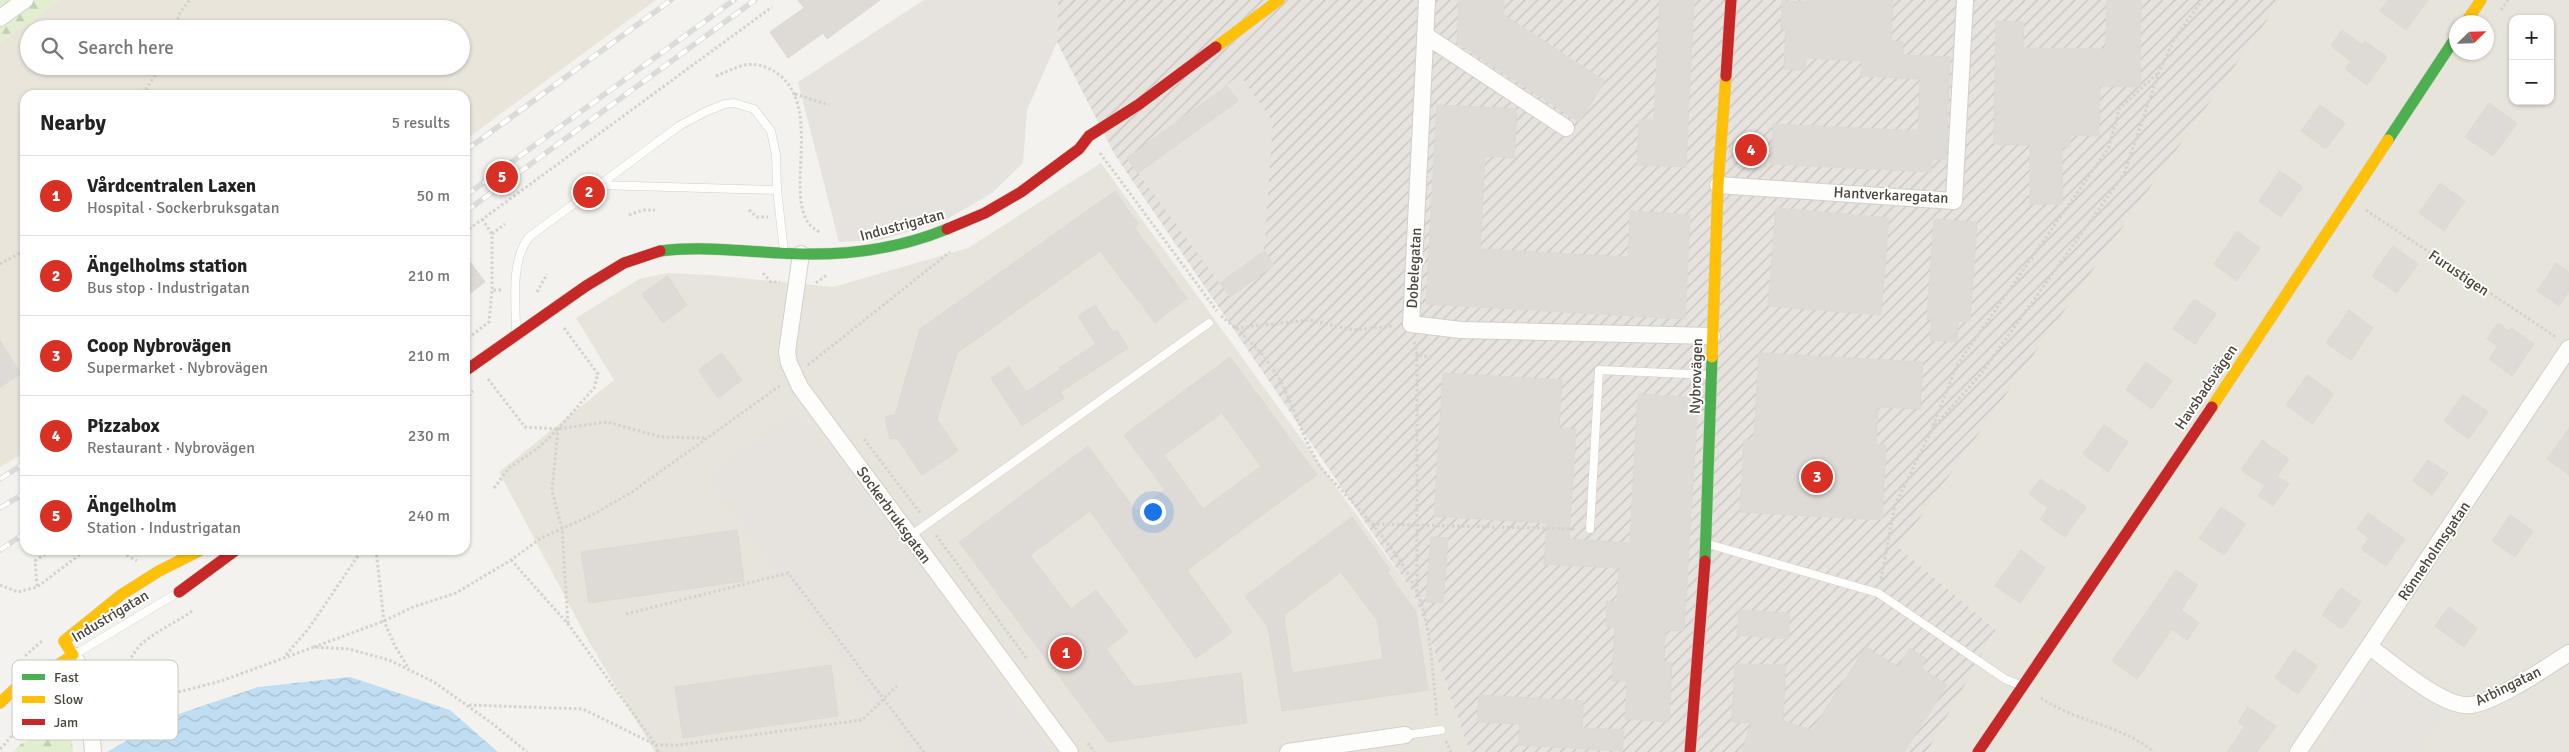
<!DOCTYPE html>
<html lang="en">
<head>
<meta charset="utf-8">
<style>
	body { margin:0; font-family:Signika,sans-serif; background:#f6f6f6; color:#222 }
	.controls { position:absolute; right:15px; top:15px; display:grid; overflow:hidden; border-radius:10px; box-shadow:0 1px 4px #0004 }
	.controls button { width:45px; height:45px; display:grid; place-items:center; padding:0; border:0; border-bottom:1px solid #e0e0e0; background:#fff; color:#222; font:25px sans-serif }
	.compass { position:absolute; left:2449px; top:15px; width:45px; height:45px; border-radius:50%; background:#fff; box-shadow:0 1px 4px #0004; rotate:67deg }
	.you { position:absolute; left:1152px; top:511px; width:18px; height:18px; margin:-12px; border:4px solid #fff; border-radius:50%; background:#1a73e8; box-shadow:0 0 0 8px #1a73e833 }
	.badge { display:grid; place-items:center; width:32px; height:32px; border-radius:50%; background:#d93025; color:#fff; font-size:16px; font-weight:700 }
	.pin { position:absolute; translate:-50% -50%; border:2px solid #fff; box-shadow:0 1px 5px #0006 }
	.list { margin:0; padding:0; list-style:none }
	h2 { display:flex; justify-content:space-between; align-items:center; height:65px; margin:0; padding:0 20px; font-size:21px }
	h2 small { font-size:16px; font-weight:400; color:#767676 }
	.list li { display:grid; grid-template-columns:32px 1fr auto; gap:15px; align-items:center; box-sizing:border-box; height:80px; padding:0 20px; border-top:1px solid #e0e0e0 }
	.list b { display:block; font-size:19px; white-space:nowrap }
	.list p { margin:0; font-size:16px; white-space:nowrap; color:#767676 }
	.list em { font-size:16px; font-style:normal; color:#767676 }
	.icon { flex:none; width:28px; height:28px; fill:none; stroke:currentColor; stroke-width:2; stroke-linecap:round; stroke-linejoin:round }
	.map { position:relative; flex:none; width:2569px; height:752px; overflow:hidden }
	.search { position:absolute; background:#fff; box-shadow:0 1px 4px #0004; left:20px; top:20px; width:450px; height:55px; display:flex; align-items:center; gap:12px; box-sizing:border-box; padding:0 18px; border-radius:28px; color:#767676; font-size:19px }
	.panel { position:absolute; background:#fff; box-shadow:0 1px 4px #0004; left:20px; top:90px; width:450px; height:465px; border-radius:15px }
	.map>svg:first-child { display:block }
	.residential { fill:#e7e4dc; fill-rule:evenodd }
	.industrial { fill:url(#industrial-furrows) }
	.education { fill:#eae5da; fill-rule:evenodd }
	.forest { fill:url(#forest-firs) }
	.parking { fill:#e6e3df }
	.water { fill:url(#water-waves) }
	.building { fill:#dedbd6; stroke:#dcd9d4; fill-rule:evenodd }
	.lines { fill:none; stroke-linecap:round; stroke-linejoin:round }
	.lane-casing { stroke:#d2d0cb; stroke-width:9 }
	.street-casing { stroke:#d2d0cb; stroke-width:18 }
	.fast-casing { stroke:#d3cfc5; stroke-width:12 }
	.slow-casing { stroke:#d3cfc5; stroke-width:12 }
	.jam-casing { stroke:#d3cfc5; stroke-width:12 }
	.path { stroke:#d3d2cc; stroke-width:3; stroke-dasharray:2.5 2.5; stroke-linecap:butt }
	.lane { stroke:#fdfdfc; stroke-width:8 }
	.street { stroke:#fdfdfc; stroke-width:16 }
	.fast { stroke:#4caf50; stroke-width:11 }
	.slow { stroke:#ffc107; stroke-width:11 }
	.jam { stroke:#c62828; stroke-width:11 }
	.rail-casing { stroke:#dbdbda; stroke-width:5.5 }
	.rail { stroke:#fff; stroke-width:4; stroke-dasharray:11; stroke-linecap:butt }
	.labels { text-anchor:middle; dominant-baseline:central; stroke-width:4; stroke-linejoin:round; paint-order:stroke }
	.street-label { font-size:15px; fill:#4b4439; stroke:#fff }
	.key { fill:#fff; stroke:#c9c7c4; stroke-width:1 }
	.key-label { font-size:14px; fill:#4b4439 }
</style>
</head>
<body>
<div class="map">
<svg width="2569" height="752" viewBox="0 0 2569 752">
	<defs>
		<pattern id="industrial-furrows" width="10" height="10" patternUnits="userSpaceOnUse" patternTransform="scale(1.25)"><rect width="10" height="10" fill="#e6e2de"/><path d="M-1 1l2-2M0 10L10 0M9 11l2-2" fill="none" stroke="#c7c3bf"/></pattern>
		<pattern id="forest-firs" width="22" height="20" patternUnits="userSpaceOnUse" patternTransform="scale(1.25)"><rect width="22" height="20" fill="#e1eecf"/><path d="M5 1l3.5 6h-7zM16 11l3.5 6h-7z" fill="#c3cdb2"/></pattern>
		<pattern id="water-waves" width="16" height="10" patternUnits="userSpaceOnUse" patternTransform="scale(1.25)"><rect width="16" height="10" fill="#c0ddf1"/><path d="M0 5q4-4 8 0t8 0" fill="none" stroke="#a6bfcf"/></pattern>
	</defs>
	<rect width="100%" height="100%" fill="#f4f2ee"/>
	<path class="residential" d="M2281,0H2569V752H1927L1996,630L1899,548ZM2513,19H2550V101H2513ZM2456,22H2486V52H2456Z
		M1101,163L1414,594L1470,752H655L589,642L499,472L614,380L576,318L639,279L668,273L711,275L833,287L968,248Z"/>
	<path class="industrial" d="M1058,0H2281L1899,548L1996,630L1927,752H1470L1414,594L1115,155L1057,42Z"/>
	<path class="education" d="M60,0H656L465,140V95H25V453L0,467V43ZM29,29H461V66H29Z"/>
	<path class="forest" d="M0,0H60L0,43Z
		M70,720L73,752H13L21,744Z"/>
	<path class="parking" d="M924,0H1058L1057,42L1027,110L1023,163L992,193L944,221L881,240L839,242L798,82Z
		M1240,75L1273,122L1264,251L1274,265L1230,297L1127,158Z
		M794,411L818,433L908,550L1050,752H910L706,477Z
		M2373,668L2443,716L2418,752H2319Z"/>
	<path class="water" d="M350,677L450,710L498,752H107L164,719L258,687Z"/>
	<path class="building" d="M798,0H880L827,39L823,33L788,58L770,32L804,8Z
		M1459,0H1504L1503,14L1605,81L1579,122L1457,43Z
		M1660,0H1694L1686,167L1637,165L1639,120H1654Z
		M1805,0H1893L1891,41L1903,42V55L1950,57L1946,160L1932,159L1931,172L1771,164L1773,124L1918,131L1920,79L1861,76L1862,61L1806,58L1805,70L1784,69L1786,29L1781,28L1782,1L1805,2Z
		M2107,0H2141L2140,87L2100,86L2099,136L2070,135V147L2062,146V204H2030V145L1994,144L1996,21L2024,22L2023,48L2106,49Z
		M2388,0H2428L2406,30L2380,11Z
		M2342,30L2362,45L2365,41L2387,57L2367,85L2345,69L2351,61L2331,46Z
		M1227,86L1238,101L1138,173L1127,158Z
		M2489,103L2517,123L2493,156L2465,137Z
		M1437,105L1517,109L1514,158L1485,156L1480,249L1628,257L1630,211L1690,215L1685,319L1426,304Z
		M2320,105L2345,123L2326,149L2301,131Z
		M2280,171L2303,187L2281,217L2259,201Z
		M2440,183L2465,201L2444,231L2419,213Z
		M1115,191L1138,224L1134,227L1187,298L1155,323L1100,251L957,353L937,419L958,451L922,475L897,438L890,439L885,417L895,415L920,329Z
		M1776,208L1889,218L1881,315L1768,306Z
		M1934,219L1977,222L1970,322L1958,321L1957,342L1930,340L1932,319H1927Z
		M2237,231L2260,248L2237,281L2214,264Z
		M2393,246L2418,264L2397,293L2372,276Z
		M1264,251L1274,265L1230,297L1220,283Z
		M465,255L485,282L465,297Z
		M2556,263L2569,272V291L2559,306L2537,291Z
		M667,276L687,305L663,323L642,294Z
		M2194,299L2216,314L2195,344L2173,329Z
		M1095,305L1113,332L1117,330L1128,348L1060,392L1064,398L1022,426L991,378L1009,366L1026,392L1060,370L1059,368L1096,344L1078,316Z
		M2349,310L2373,328L2351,360L2326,343Z
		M2498,323L2509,331L2511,328L2534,344L2512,376L2489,359L2498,346L2487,339Z
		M0,340L21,374L0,387Z
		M722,353L742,380L718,398L698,370Z
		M1759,353L1923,362L1920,409L1878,407L1876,444L1886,445L1882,520L1740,512L1744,440H1754Z
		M1230,357L1317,475L1187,570L1232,632L1196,658L1090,511L1030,555L1071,609L1096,590L1128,632L1106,649L1134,687L1241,673L1247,723L1108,742L959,542L1088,446L1136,511L1165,490L1124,435ZM1222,413L1261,466L1203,509L1164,455Z
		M2146,362L2172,381L2152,409L2126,390Z
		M1443,373L1562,380L1559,428L1576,429L1569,539L1630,543L1638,394L1698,398L1684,631L1665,630L1664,662H1672L1669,722L1625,719L1627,681H1612L1615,627L1606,626L1607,601L1617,602L1619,568L1544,564L1547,523L1434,516Z
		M2307,375L2334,394L2312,424L2286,405Z
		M2463,395L2488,412L2469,439L2444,421Z
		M2104,425L2128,442L2108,472L2083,454Z
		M2569,428V475L2547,459Z
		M2262,440L2289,459L2277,476L2289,484L2273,506L2258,496L2265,486L2241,470Z
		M2428,460L2448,473L2432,495L2413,481Z
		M2040,479L2059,492L2061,489L2086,507L2065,537L2040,519L2048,508L2029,494Z
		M2221,507L2246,524L2224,555L2199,538Z
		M2368,513L2405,539L2386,566L2361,549L2369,538L2357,529Z
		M2510,515L2533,531L2515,557L2492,541Z
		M1352,517L1390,570L1387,572L1416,612L1428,690L1282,711L1268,627L1245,596ZM1341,572L1377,620L1383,659L1292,673L1284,615Z
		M737,530L744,581L589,603L581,552Z
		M1431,537L1448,538L1443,603L1426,602Z
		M2021,550L2045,568L2020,603L1995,586Z
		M2176,570L2198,585L2181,610L2199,623L2187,640L2172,629L2137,679L2112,661Z
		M2341,588L2361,602L2342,629L2322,615Z
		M2449,607L2477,628L2464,647L2435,626Z
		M1739,610L1790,613L1788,639L1737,635Z
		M1866,647L1898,667L1910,648L1926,659L1921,668L1947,685L1904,752H1742L1751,723L1732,722L1735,664L1786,665L1783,721L1812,730Z
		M2294,650L2318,666L2298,694L2275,678Z
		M831,665L838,716L683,738L675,687Z
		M1479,695L1583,701L1582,728L1624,730L1622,751L1518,745L1520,724L1477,722Z
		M2248,707L2276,726L2257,752H2227L2244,727L2238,722Z"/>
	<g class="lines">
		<defs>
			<path id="lane" d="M599,185L777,190
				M516,331C516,301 510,262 529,237L679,126L707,111L725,104L734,103L754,109L771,131L776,155L777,190L784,251
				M1590,529L1599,370L1710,375
				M910,536L1209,323
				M1708,544L1878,593L2005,679L2020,685
				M74,655L177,593
				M1405,735L1441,730"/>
			<path id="street" d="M1427,0L1411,324L1461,330L1712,336
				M0,18L25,0
				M1425,35L1566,128
				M1718,185L1954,201L1965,0
				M801,254L787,352L789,363L800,387L1070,752
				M2370,647C2392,663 2444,709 2471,705C2498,701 2545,668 2569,653
				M73,655C91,682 90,721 93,752
				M1288,752L1405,735
				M2298,752L2569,348"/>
			<path id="fast" d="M2388,140L2456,37
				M660,251C708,245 754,253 802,254C852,255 901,248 947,229
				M1705,561L1712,357"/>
			<path id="slow" d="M2466,22L2481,0
				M1216,47L1279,0
				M1712,357L1718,185L1726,76
				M2212,407L2388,140
				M0,703L23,681L52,669L73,655L64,641L121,595L159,571L201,550"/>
			<path id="jam" d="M1726,76L1731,0
				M947,229L985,213L1021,192L1079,149L1089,136L1138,105L1216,47
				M465,371L586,286L624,263L660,251
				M179,592L236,550
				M1690,752L1705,561
				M1978,752L2212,407"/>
		</defs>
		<use href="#lane" class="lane-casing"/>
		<use href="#street" class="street-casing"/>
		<use href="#fast" class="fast-casing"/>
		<use href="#slow" class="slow-casing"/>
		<use href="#jam" class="jam-casing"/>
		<path class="path" d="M2501,10L2508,0
			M175,29L180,12L190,0
			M716,76C726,72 736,67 745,65C757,63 769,67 778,74C828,111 775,213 820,232
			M795,94L829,105
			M137,95L147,88L161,66
			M1100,153L1217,311
			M749,210L757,217H768
			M2366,210L2556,337
			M629,215L643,210H655
			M482,219L492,234
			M465,232L772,7
			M0,264L25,250
			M763,273L771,282H780
			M816,283L827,275
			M501,290H492V234L505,224
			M537,292L547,274
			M1221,316C1245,335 1268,357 1282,384C1296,412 1304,442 1321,468C1355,506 1396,544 1417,592C1431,622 1433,681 1437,716
			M564,328L598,374L594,388L558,429L552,491L562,528L568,624
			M1236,328L1309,320L1354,330L1393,326
			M468,338L489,322L492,290
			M1414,342L1417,354L1434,359
			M1417,354V591
			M808,365L950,252
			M488,379L525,427L558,429L607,422L661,437L706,438
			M465,399L473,391
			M1933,426L1957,365L2109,147L2119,109L2158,73
			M864,439L921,514
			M494,488L509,468L538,448L557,430
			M1372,524L1577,529
			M936,535L1027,659
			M118,550L137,561
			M376,550L384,621L395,646L409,669
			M511,560L568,624L656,745L658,752
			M1881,579L1895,505L1932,429L1980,375L2124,174L2159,72L2175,38L2202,0
			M0,585L18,592L37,587L86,550
			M37,586L35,561L51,550
			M192,611C177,622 160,629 145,641C128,654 117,687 116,708L221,681L314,647L349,649L389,660L434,682L493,724L527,752
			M626,614L788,573L924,752
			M314,647L384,621L413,607L456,593L511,560L541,538L592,515L632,492L781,385
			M286,655L309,628L362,550
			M25,656L43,640
			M2041,698C2076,722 2122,725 2154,752
			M469,705L583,709L656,745H679L862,720L897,686
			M1446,741L1451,752
			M1088,743L1094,752
			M0,749C26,723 25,705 69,710"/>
		<use href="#lane" class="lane"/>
		<use href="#street" class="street"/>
		<use href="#fast" class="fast"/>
		<use href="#slow" class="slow"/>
		<use href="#jam" class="jam"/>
		<defs>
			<path id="rail" d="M465,151L671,0
				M465,196L734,0
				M465,212L755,0
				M0,479L25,463
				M0,508L25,493
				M0,550L25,533"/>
		</defs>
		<use href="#rail" class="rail-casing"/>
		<use href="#rail" class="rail"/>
	</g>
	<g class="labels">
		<g class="street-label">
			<text transform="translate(1891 195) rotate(3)">Hantverkaregatan</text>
			<text transform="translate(902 225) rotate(-15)">Industrigatan</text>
			<text transform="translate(1414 268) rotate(-87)">Dobelegatan</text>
			<text transform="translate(2459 273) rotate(34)">Furustigen</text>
			<text transform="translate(1696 376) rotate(-88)">Nybrovägen</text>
			<text transform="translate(2206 387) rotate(-56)">Havsbadsvägen</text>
			<text transform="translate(894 515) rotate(54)">Sockerbruksgatan</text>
			<text transform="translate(2434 551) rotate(-56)">Rönneholmsgatan</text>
			<text transform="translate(110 616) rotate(-31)">Industrigatan</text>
			<text transform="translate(2508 686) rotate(-26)">Arbingatan</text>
		</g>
	</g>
	<rect x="12" y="660" width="166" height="80" rx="8" class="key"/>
	<rect x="22" y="674" width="23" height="6" fill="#4caf50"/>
	<rect x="22" y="696" width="23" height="7" fill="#ffc107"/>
	<rect x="22" y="719" width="23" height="6" fill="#c62828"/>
	<g class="key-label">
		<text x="54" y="682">Fast</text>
		<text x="54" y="704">Slow</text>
		<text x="54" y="727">Jam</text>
	</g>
</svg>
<div class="controls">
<button>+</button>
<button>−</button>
</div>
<svg class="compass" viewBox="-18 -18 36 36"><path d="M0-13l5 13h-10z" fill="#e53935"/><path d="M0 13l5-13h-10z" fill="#767676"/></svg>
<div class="you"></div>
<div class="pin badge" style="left:1066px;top:653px">1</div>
<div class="pin badge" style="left:589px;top:192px">2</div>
<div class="pin badge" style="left:1817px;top:477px">3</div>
<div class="pin badge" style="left:1751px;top:150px">4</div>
<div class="pin badge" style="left:502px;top:177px">5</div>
<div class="search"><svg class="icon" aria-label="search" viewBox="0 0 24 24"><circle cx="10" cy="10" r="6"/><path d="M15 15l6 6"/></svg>Search here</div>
<section class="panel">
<h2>Nearby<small>5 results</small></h2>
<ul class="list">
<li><span class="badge">1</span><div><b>Vårdcentralen Laxen</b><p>Hospital · Sockerbruksgatan</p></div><em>50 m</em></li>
<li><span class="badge">2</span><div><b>Ängelholms station</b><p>Bus stop · Industrigatan</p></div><em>210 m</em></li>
<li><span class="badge">3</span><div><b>Coop Nybrovägen</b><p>Supermarket · Nybrovägen</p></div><em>210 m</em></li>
<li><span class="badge">4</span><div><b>Pizzabox</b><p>Restaurant · Nybrovägen</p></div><em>230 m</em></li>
<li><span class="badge">5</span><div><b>Ängelholm</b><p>Station · Industrigatan</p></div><em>240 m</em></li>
</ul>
</section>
</div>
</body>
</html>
